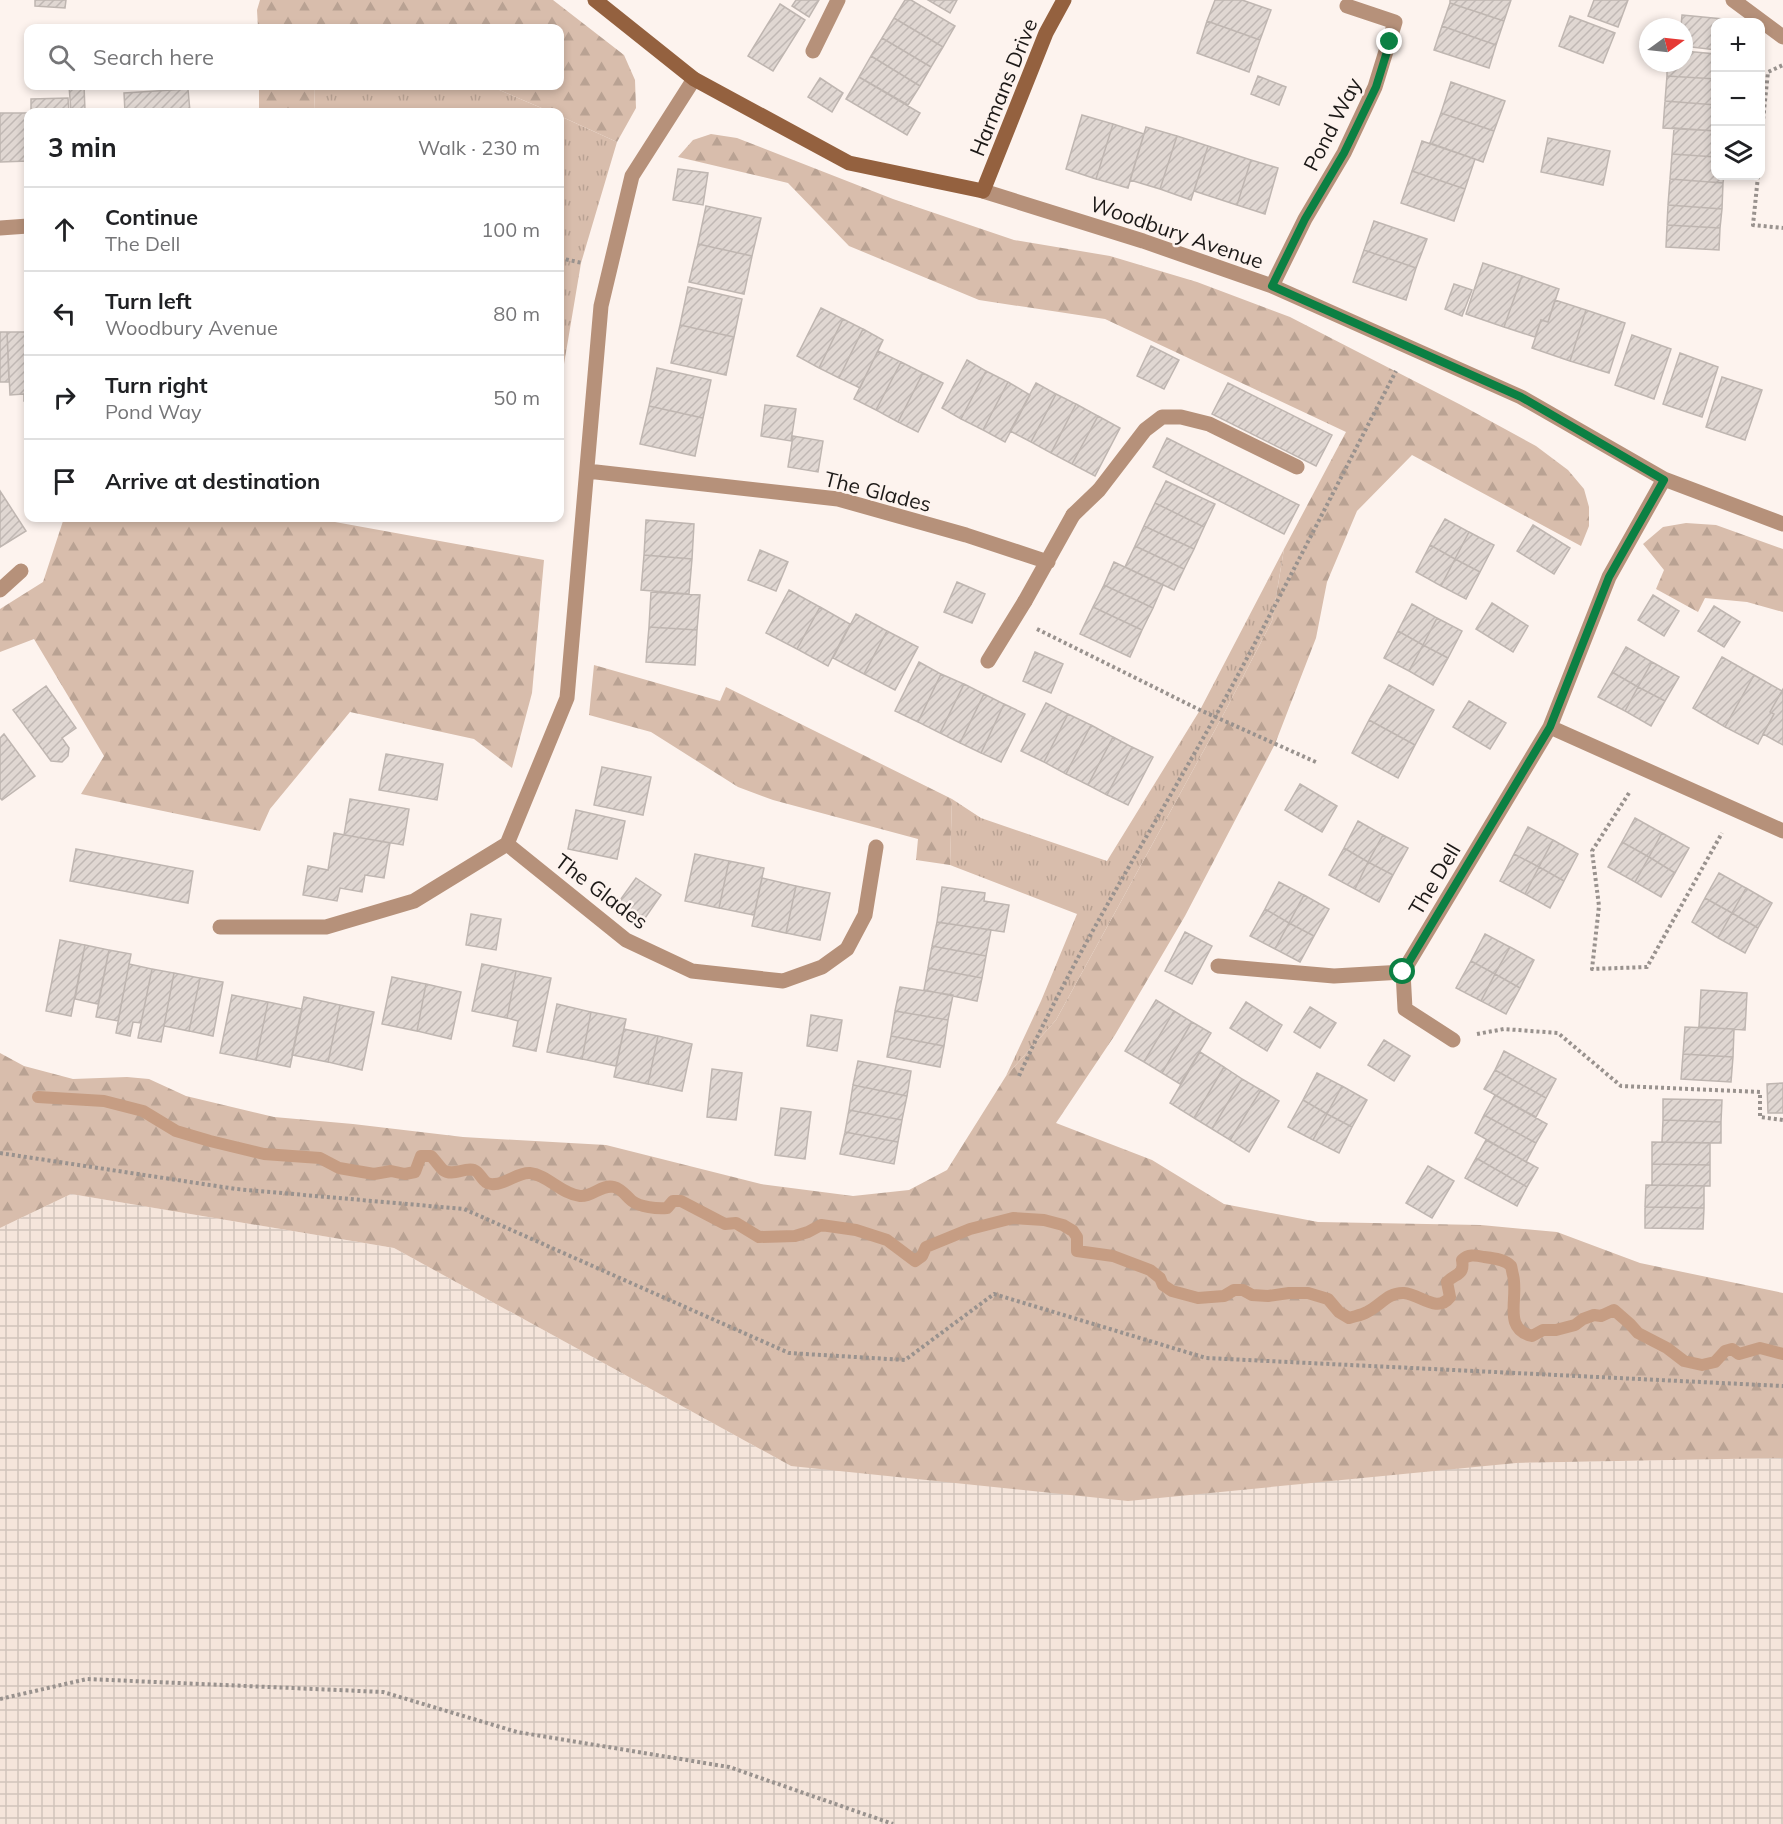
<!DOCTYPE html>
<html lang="en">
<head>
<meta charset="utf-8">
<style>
	body { margin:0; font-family:Mulish,sans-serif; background:#f2f2f2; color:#202124 }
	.controls { position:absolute; right:18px; top:18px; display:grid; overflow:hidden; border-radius:12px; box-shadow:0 3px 9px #0003 }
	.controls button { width:54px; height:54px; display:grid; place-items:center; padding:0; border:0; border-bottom:2px solid #e0e0e0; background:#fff; color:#202124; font:30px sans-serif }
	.compass { position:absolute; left:1639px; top:18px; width:54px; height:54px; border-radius:50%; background:#fff; box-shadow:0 3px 9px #0003; rotate:75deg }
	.stop { position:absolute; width:18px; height:18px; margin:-14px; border:4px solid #0b8043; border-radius:50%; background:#fff }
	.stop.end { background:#0b8043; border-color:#fff; box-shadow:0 2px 6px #0008 }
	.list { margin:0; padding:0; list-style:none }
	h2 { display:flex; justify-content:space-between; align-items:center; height:78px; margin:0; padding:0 24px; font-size:26px }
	h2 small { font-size:20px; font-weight:400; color:#757577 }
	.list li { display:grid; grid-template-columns:39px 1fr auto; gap:18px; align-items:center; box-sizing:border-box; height:84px; padding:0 24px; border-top:2px solid #e0e0e0 }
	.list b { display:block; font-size:22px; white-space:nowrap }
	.list p { margin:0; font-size:20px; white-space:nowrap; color:#757577 }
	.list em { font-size:20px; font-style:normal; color:#757577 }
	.icon { flex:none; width:33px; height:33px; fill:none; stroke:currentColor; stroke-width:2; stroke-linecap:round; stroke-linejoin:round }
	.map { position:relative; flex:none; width:1783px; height:1824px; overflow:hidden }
	.search { position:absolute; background:#fff; box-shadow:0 3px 9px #0003; left:24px; top:24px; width:540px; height:66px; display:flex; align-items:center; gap:15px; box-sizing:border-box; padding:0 21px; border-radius:12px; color:#757577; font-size:22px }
	.panel { position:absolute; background:#fff; box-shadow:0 3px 9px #0003; left:24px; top:108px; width:540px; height:414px; border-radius:12px }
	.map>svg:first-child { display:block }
	.industrial { fill:url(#industrial-grid) }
	.grass { fill:url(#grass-tufts) }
	.forest { fill:url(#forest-firs) }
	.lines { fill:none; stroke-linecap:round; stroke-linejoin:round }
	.stream { stroke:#c69d83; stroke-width:12 }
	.building { fill:url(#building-hatch); stroke:#bfb6b1; stroke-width:1.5 }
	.path { stroke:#99928e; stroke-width:4; stroke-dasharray:3 3; stroke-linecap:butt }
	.lane { stroke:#b6917a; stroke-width:15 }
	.street { stroke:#b6917a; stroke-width:15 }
	.secondary { stroke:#94613f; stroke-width:15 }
	.route { stroke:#0b8043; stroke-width:8 }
	.labels { text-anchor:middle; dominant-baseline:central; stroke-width:5; stroke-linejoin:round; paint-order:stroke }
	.street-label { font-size:21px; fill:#1c1917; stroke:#fdf3ee }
</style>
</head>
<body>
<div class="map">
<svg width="1783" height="1824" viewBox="0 0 1783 1824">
	<defs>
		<pattern id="industrial-grid" width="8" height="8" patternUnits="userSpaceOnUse" patternTransform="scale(1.5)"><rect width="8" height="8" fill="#f5e5db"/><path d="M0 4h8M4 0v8" fill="none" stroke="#d1c4bb"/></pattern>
		<pattern id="grass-tufts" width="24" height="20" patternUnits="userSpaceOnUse" patternTransform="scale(1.5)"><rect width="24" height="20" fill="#d8bdac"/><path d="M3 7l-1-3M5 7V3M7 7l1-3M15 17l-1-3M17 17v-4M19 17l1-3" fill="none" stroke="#b9a293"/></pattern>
		<pattern id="forest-firs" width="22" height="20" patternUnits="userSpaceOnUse" patternTransform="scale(1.5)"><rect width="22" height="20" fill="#d8bdac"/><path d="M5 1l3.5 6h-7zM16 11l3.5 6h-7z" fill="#b9a293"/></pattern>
		<pattern id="building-hatch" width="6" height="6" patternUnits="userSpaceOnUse" patternTransform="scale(1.5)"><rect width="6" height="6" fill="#e0d7d2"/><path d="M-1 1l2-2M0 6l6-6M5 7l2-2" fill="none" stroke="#c0b8b4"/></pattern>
	</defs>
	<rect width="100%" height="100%" fill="#fdf3ee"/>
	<path class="industrial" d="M71,1194L394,1248L791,1466L1516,1463L1783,1458V1824H0V1228Z"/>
	<path class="grass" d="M315,86H490L551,112H314Z
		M560,116L617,142L581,263L561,382L560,381Z
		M1284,549L1272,621L1221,719L1056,1020L1006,1076L1041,1001L1077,914L950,865L952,799L981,818L1107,861L1200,710Z"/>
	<path class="forest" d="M260,0H553L624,55L635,80L636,108L617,142L560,116V112H551L490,86H560V28H258L257,10Z
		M259,86H315L314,112H259Z
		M711,134L737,138L893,199L1014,240L1110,256L1197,282L1290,317L1461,405L1536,446L1568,470L1584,489L1589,507V526L1581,546L1412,455L1357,511L1327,582L1316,638L1275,744L1185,916L1115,1035L1056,1123L1152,1160L1224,1204L1318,1222L1481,1225L1557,1232L1640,1263L1783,1293V1458L1516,1463L1128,1501L791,1466L394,1248L71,1194L0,1228V1053L24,1066L73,1079L127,1077L149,1079L186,1096L274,1117L353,1124L463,1137L606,1145L761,1184L853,1196L909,1190L947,1170L1006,1076L1056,1020L1221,719L1272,621L1284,549L1346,432L1105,319L979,300L849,246L788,183L678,157L693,140Z
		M64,518H313L544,560L532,693L512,768L474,739L350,712L270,809L260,831L81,794L104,756L34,639L0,652V609L43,582Z
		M1686,523L1716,525L1783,549V612L1747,602L1705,598L1698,612L1656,589L1664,570L1643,544L1663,527Z
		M594,665L720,701L726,687L952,799L950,865L916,860L918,839L773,800L738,787L651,732L589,715Z"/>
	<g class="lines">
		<path class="stream" d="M38,1097L104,1101L143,1111L176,1131L210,1141L264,1154L320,1158L339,1168L374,1174L391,1171L405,1174L415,1172L421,1156H431C435,1160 439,1166 443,1170C453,1177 464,1167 474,1170C482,1173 482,1186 495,1184C507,1183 519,1172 530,1173C548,1175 561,1194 580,1196C593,1197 601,1184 614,1187C622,1189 626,1196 632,1201C640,1207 657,1209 667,1208L673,1201H681L725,1224L736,1223L759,1237L795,1236L808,1232L821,1225L856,1230L887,1240L915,1261L922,1256L926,1247L970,1229L1013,1218L1044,1220L1063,1225L1073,1231L1077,1237V1251L1113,1256L1150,1270L1160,1278L1163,1285L1172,1291L1198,1298L1224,1296L1234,1290H1243L1252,1295L1268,1296L1289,1293H1308L1328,1299L1339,1312L1349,1318C1355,1316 1362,1315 1367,1312C1380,1306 1388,1292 1404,1293C1420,1294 1437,1314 1450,1297L1447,1282C1455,1273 1465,1276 1462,1260C1468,1254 1475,1255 1484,1257C1492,1258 1505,1259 1511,1266C1512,1269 1512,1272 1513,1275C1519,1298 1502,1329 1532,1336L1543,1330H1556L1575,1325L1583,1319L1594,1315L1601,1316L1614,1310L1630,1324L1638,1333L1667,1348L1684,1361L1702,1365L1715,1362L1725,1351L1732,1349L1739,1354L1760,1348L1783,1354"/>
	</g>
	<path class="building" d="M35,0H66L65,8L35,6Z
		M796,0H819L809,17L792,6Z
		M905,0H911L955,26L943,47L894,18Z
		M928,0H957L950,13Z
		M1215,0H1242L1271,10L1260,40L1207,21Z
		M1450,0H1511L1504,21L1450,3Z
		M1594,0H1628L1618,27L1588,16Z
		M1450,3L1504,21L1496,45L1442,26Z
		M780,4L805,20L773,71L748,56Z
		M1682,15L1744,21V22H1716V50L1684,46V27H1681Z
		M1570,16L1615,33L1603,63L1559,46Z
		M894,18L943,47L931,67L882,38Z
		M1207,21L1260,40L1249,72L1197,53Z
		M1442,26L1496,45L1489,68L1434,50Z
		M882,38L931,67L920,86L871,56Z
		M1684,51L1716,54V79L1667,76V63H1684Z
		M871,56L920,86L908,105L859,77Z
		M1258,76L1286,87L1279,105L1251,94Z
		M1667,76L1716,79V105L1665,101Z
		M859,77L920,113L907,135L846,99Z
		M820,78L843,93L832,112L808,97Z
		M1451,82L1505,101L1494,131L1441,113Z
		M69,86H84L85,110L71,111Z
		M188,89L190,112H125L124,93Z
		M68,98L69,112H31V99Z
		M1665,101L1716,105V131L1663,128Z
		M0,113H28V161L0,162Z
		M1441,113L1494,131L1483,162L1430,143Z
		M1082,115L1113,124L1096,179L1066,169Z
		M1113,124L1144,134L1128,188L1096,179Z
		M1146,127L1177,136L1160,189L1130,180Z
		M1674,128L1716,131V157L1672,154Z
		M1177,136L1208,146L1191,200L1160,189Z
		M1548,138L1610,151L1603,185L1541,172Z
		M1422,141L1475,159L1465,189L1412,171Z
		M1208,146L1251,160L1237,205L1194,191Z
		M1672,154L1716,157V176H1724L1723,183L1670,179Z
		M1251,160L1278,168L1265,214L1237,205Z
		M678,169L708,173L703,205L673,200Z
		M1412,171L1465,189L1454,221L1401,203Z
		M1670,179L1723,183L1722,209L1668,205Z
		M1668,205L1722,209L1720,228L1667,225Z
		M706,206L761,218L752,256L698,244Z
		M1374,221L1427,239L1416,268L1364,250Z
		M1667,225L1720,228L1719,250L1666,247Z
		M698,244L752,256L744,294L689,282Z
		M1364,250L1416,268L1406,300L1353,282Z
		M1483,263L1522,276L1504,327L1466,314Z
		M1522,276L1559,289L1548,322L1541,320L1535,337L1504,327Z
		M1454,284L1472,290L1462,316L1445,309Z
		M688,287L742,299L734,337L680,325Z
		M1555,300L1586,310L1570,361L1532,348L1541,320L1548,322Z
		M821,308L843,319L819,368L797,356Z
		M1586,310L1625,323L1609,373L1570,361Z
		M843,319L863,329L839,378L819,368Z
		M680,325L734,337L726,375L671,363Z
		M863,329L883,340L860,388L839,378Z
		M0,332H7L9,382H0Z
		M7,332H28V401H24V394L10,395Z
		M1632,335L1671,349L1654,399L1615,385Z
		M1151,346L1179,360L1164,389L1137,376Z
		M878,351L901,362L876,410L854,399Z
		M1680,353L1718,367L1702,417L1663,404Z
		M967,360L986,371L961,419L942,408Z
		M901,362L923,373L898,422L876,410Z
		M657,368L711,380L703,418L649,406Z
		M986,371L1008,382L983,430L961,419Z
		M923,373L943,383L918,432L898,422Z
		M1722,377L1762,390L1745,440L1706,427Z
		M1008,382L1030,395L1005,442L983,430Z
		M1036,383L1056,394L1031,442L1010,431Z
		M1228,383L1332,435L1316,466L1212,414Z
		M1056,394L1076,404L1051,453L1031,442Z
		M1076,404L1098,416L1072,464L1051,453Z
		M765,405L796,409L791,441L761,436Z
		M649,406L703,418L695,456L640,444Z
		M1098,416L1120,428L1095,476L1072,464Z
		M793,436L823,441L818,472L788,467Z
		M1167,438L1299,505L1284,534L1153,467Z
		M1166,481L1215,504L1204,527L1155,503Z
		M0,491L26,531L0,547Z
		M1155,503L1204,527L1194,549L1144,526Z
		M1445,519L1469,532L1455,559L1430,545Z
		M646,520L694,524L692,559L644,555Z
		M1533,525L1570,548L1554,574L1517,551Z
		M1144,526L1194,549L1184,569L1135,546Z
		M1469,532L1494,545L1480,572L1455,559Z
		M1430,545L1455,559L1441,586L1416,572Z
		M1135,546L1184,569L1174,590L1125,567Z
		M760,550L788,562L776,591L748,580Z
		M644,555L692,559L689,594L641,590Z
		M1455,559L1480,572L1466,599L1441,586Z
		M1114,562L1163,585L1153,608L1104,585Z
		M957,582L985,594L972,623L944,612Z
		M1104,585L1153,608L1142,630L1093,607Z
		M789,590L820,607L797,649L766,633Z
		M651,592L700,595L697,630L649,627Z
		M1653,595L1679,611L1664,636L1638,620Z
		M1492,603L1528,626L1513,652L1476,629Z
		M1412,604L1437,618L1423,645L1398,631Z
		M1714,606L1740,622L1724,647L1698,631Z
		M820,607L850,624L828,666L797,649Z
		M1093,607L1142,630L1130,657L1080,634Z
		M856,614L887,631L864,674L833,658Z
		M1437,618L1462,631L1448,658L1423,645Z
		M649,627L697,630L695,665L646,662Z
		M887,631L918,647L895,690L864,674Z
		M1398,631L1423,645L1409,671L1384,658Z
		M1423,645L1448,658L1433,685L1409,671Z
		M1626,647L1652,662L1638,687L1612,672Z
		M1035,652L1063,664L1051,693L1023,681Z
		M1722,657L1754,675L1725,727L1693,708Z
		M919,662L941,674L918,722L895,711Z
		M1652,662L1679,677L1665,701L1638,687Z
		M1612,672L1638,687L1625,711L1598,697Z
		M941,674L964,684L940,733L918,722Z
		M1754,675L1782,691L1770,712L1774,714L1758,744L1725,727Z
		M964,684L984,694L960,743L940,733Z
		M1389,685L1434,710L1415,745L1369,720Z
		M46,686L76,728L62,738L69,748L68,756L62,762L51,761L13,710Z
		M1638,687L1665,701L1651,726L1625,711Z
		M1783,689V745L1763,734L1774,714L1770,712Z
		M984,694L1004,704L981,753L960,743Z
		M1469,701L1506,723L1490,749L1453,727Z
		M1046,703L1068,714L1044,762L1021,751Z
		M1004,704L1025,714L1001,762L981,753Z
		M1068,714L1091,725L1066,774L1044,762Z
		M1369,720L1415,745L1398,778L1352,753Z
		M1091,725L1113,737L1088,785L1066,774Z
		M4,734L35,776L2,800L0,798V738Z
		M1113,737L1132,747L1107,795L1088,785Z
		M1132,747L1153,757L1128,805L1107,795Z
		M386,754L443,764L437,800L379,790Z
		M602,767L651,777L643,815L594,805Z
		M1300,784L1337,806L1322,832L1285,810Z
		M350,799L409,809L403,845L344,835Z
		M576,810L625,821L617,859L568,849Z
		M1635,818L1662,833L1649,857L1622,842Z
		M1358,821L1383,835L1368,862L1344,848Z
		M1528,827L1553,840L1539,867L1514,854Z
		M334,833L390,843L384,878L365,875L362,892L340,888L337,901L303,895L308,866L328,870Z
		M1662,833L1689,848L1675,873L1649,857Z
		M1383,835L1408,848L1393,875L1368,862Z
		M1553,840L1578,854L1564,881L1539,867Z
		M1622,842L1649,857L1635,882L1608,867Z
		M1344,848L1368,862L1355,889L1329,875Z
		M76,849L193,871L188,903L70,881Z
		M695,854L729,861L719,908L685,901Z
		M1514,854L1539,867L1525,894L1500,881Z
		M1649,857L1675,873L1661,897L1635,882Z
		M729,861L764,868L754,915L719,908Z
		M1368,862L1393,875L1379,902L1355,889Z
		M1539,867L1564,881L1550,908L1525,894Z
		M1719,873L1746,888L1732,913L1705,898Z
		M636,878L661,895L643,921L618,903Z
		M762,878L796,886L786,933L752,926Z
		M1279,882L1304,895L1289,923L1265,909Z
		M796,886L830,893L820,940L786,933Z
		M942,887L985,893L984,901L1009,905L1004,932L937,922Z
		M1746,888L1772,903L1758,928L1732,913Z
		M1304,895L1329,909L1314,936L1289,923Z
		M1705,898L1732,913L1718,938L1692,922Z
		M1265,909L1289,923L1275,949L1250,936Z
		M1732,913L1758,928L1745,953L1718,938Z
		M471,914L501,919L496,950L466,945Z
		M937,922L991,930L986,956L932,946Z
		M1289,923L1314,936L1300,962L1275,949Z
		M1185,932L1212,946L1192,984L1165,971Z
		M1485,934L1510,947L1495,974L1471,961Z
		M60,940L85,945L71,1016L46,1011Z
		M85,945L109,950L98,1004L75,999Z
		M932,946L986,956L982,978L928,968Z
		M1510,947L1534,960L1520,988L1495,974Z
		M109,950L131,954L118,1021L96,1017Z
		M1471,961L1495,974L1481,1001L1456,988Z
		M129,964L152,969L141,1023L133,1022L130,1036L116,1033Z
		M482,964L516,971L507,1018L472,1011Z
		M928,968L982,978L977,1001L924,990Z
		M152,969L174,973L161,1042L138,1038Z
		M516,971L551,978L536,1051L513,1046L518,1021L507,1018Z
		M174,973L200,978L189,1031L164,1026Z
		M1495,974L1520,988L1506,1014L1481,1001Z
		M392,977L426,984L417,1031L382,1024Z
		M200,978L223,982L213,1036L189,1031Z
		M426,984L461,992L451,1039L417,1031Z
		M900,987L953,995L948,1020L895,1011Z
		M1701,990L1747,993L1745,1030L1699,1027Z
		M232,995L268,1002L256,1060L220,1053Z
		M304,997L340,1005L328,1062L292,1055Z
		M1156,1000L1174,1011L1144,1062L1125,1051Z
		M268,1002L302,1009L290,1067L256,1060Z
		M1246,1002L1282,1025L1267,1051L1230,1028Z
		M557,1004L591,1012L582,1059L547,1052Z
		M340,1005L374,1012L362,1070L328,1062Z
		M1310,1007L1336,1023L1320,1048L1294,1032Z
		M895,1011L948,1020L944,1046L891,1036Z
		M1174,1011L1192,1022L1162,1073L1144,1062Z
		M591,1012L626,1019L616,1066L582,1059Z
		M811,1015L842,1020L837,1051L807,1046Z
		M1192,1022L1211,1033L1180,1084L1162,1073Z
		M1685,1027L1734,1029L1733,1057L1683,1054Z
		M624,1029L658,1036L648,1084L614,1077Z
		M658,1036L692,1044L682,1091L648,1084Z
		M891,1036L944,1046L940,1067L887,1057Z
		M1384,1040L1410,1056L1394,1081L1368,1065Z
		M1504,1051L1556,1079L1546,1098L1495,1070Z
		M1200,1052L1224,1067L1194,1118L1170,1103Z
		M1683,1054L1733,1057L1731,1082L1681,1079Z
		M858,1061L911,1071L907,1096L853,1085Z
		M1224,1067L1242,1079L1212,1129L1194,1118Z
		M712,1069L742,1073L736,1120L707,1117Z
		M1495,1070L1546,1098L1536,1117L1484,1089Z
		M1317,1073L1342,1086L1327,1114L1303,1100Z
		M1242,1079L1261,1090L1230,1140L1212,1129Z
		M1783,1083V1113H1768L1767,1084Z
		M853,1085L907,1096L902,1120L849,1110Z
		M1342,1086L1367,1100L1352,1127L1327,1114Z
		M1261,1090L1279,1101L1249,1152L1230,1140Z
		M1495,1095L1547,1124L1536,1143L1484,1115Z
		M1663,1099L1722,1100L1721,1122L1663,1120Z
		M1303,1100L1327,1114L1313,1140L1288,1127Z
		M781,1108L811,1112L805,1159L775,1155Z
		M849,1110L902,1120L898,1142L845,1132Z
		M1327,1114L1352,1127L1339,1153L1313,1140Z
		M1484,1115L1536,1143L1526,1162L1475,1133Z
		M1663,1120L1721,1122V1143L1662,1142Z
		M845,1132L898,1142L894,1164L840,1154Z
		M1486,1140L1538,1168L1527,1187L1476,1158Z
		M1652,1142L1710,1143V1165L1652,1164Z
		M1476,1158L1527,1187L1517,1206L1465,1178Z
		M1652,1164L1710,1165V1186L1652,1185Z
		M1428,1166L1454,1181L1432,1218L1406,1203Z
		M1646,1185L1704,1186V1208L1645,1207Z
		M1645,1207L1704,1208L1703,1229L1645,1228Z"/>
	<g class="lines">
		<path class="path" d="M1760,149L1768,72L1783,65
			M1758,176L1753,225L1783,228
			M560,258L582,263
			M1037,629L1200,710L1318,763
			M1629,793L1592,851L1599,906L1592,969L1647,967L1722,833
			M1477,1034L1504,1029L1558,1033L1621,1086L1760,1092V1117L1783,1120
			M1019,1076C1076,950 1148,837 1215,717C1278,603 1336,486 1396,371
			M0,1153L236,1189L464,1209L789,1353L905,1360L994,1294L1206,1358L1783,1386
			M0,1699L87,1679L383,1692L517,1732L729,1767L893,1824"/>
		<path class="lane" d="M1733,0L1783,37
			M1073,515L1099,490L1145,430L1162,417H1181L1209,424L1297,467
			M988,661L1025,601
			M1218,966L1334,976L1403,972"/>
		<path class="street" d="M813,51L838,0
			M983,191L1143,241L1272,286L1521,397L1664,479L1783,524
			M0,228L28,226
			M1272,286L1305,219L1344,153L1375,87L1395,22L1347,6
			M587,471L838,499L966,535L1048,562
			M0,590L21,571
			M1025,601L1073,515
			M1550,727L1783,831
			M507,844L626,940L692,971L783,981L822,967L847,949L865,915L876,847
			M220,927H326L414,901L507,844L567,698L601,306L632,176L694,79
			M1453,1040L1405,1009L1403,972L1550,727L1609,577L1664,479"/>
		<path class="secondary" d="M595,0L694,79L849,163L983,191L1046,33L1064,0"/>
	</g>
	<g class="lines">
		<path class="route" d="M1390,42L1376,87L1344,153L1305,219L1272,286L1521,397L1664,480L1609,577L1550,727L1403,972"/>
	</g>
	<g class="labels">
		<g class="street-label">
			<text transform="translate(1003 87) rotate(-68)">Harmans Drive</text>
			<text transform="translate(1332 124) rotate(-63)">Pond Way</text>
			<text transform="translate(1177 232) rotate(19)">Woodbury Avenue</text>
			<text transform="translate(878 491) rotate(14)">The Glades</text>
			<text transform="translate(1434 879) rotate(-59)">The Dell</text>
			<text transform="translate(602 891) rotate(37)">The Glades</text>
		</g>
	</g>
</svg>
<div class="controls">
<button>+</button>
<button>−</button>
<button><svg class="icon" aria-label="layers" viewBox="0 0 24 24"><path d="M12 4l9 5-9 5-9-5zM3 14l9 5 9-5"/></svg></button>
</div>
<svg class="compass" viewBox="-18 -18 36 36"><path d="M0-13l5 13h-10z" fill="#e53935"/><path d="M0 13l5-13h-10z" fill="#757577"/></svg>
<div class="stop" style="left:1403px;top:972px"></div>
<div class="stop end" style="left:1390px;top:42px"></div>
<div class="search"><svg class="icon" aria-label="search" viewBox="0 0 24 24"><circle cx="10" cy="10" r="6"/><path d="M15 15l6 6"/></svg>Search here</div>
<section class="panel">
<h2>3 min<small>Walk · 230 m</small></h2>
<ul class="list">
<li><svg class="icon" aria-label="ahead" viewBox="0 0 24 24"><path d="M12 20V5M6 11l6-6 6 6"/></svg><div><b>Continue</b><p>The Dell</p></div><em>100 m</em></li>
<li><svg class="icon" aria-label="left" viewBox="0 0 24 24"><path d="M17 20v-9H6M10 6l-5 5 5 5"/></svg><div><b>Turn left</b><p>Woodbury Avenue</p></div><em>80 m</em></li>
<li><svg class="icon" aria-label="right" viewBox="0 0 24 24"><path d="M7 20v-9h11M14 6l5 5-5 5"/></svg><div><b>Turn right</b><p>Pond Way</p></div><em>50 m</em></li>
<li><svg class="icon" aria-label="arrive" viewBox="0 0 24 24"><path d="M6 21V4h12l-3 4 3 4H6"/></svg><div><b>Arrive at destination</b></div></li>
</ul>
</section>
</div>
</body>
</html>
